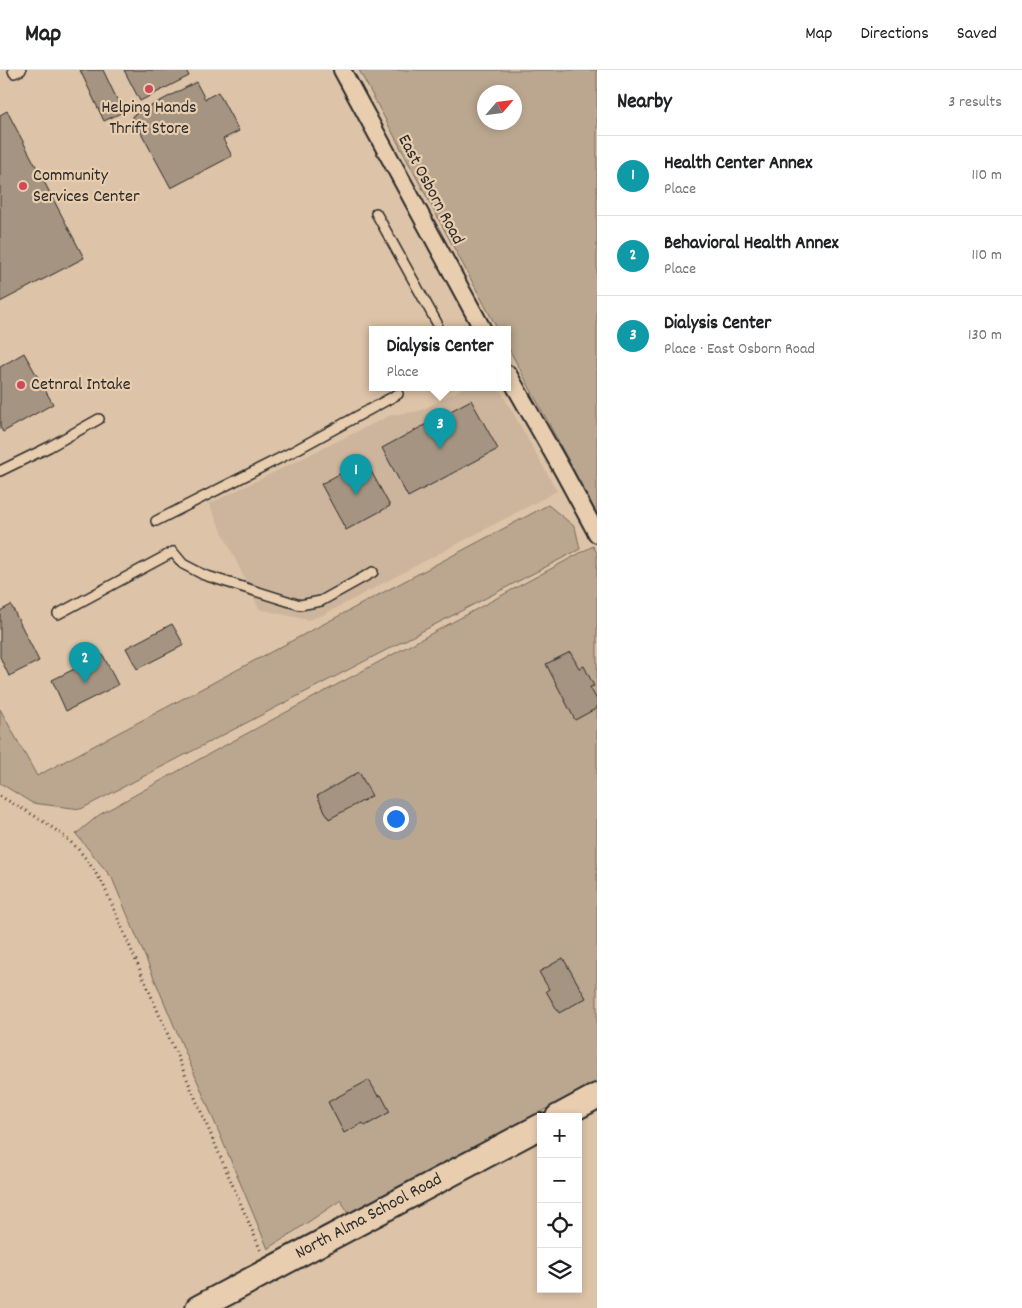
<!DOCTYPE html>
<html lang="en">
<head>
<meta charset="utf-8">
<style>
	body { margin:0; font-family:Dekko,sans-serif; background:#f6f6f6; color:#202124 }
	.controls { position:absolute; right:15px; bottom:15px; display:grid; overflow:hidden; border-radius:0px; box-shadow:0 2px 8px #0003 }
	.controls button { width:45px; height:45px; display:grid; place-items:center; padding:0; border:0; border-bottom:1px solid #e0e0e0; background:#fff; color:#202124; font:25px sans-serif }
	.compass { position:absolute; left:477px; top:15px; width:45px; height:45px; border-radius:50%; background:#fff; box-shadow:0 2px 8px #0003; rotate:62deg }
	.you { position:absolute; left:395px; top:748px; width:18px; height:18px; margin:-12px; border:4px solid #fff; border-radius:50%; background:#1a73e8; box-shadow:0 0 0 8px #1a73e833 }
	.badge { display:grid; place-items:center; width:32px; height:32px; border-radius:50%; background:#d93025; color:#fff; font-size:16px; font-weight:700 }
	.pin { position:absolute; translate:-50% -41px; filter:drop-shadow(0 1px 2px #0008) }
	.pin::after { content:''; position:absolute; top:26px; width:18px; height:15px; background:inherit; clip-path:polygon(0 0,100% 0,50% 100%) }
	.popup { position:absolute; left:369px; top:256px; width:142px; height:65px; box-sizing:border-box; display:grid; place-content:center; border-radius:0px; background:#fff; filter:drop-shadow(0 1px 4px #0005); font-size:16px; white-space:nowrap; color:#757577 }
	.popup b { font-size:19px; color:#202124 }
	.popup::after { content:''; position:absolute; left:50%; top:100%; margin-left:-10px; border:10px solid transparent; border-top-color:#fff }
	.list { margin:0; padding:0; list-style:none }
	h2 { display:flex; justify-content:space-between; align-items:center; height:65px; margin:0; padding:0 20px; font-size:21px }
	h2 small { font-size:16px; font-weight:400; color:#757577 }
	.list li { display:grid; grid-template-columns:32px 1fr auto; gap:15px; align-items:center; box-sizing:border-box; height:80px; padding:0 20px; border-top:1px solid #e0e0e0 }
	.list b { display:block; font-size:19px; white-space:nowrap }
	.list p { margin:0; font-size:16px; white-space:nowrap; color:#757577 }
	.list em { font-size:16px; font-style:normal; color:#757577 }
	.icon { flex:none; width:28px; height:28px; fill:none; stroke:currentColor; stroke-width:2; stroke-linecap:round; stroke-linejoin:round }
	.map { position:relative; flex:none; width:597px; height:1238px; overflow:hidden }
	header { display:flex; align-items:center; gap:30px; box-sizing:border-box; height:70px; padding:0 25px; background:#fff; border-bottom:1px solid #e0e0e0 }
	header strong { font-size:24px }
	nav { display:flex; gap:28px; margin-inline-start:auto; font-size:18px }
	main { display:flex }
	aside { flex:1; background:#fff }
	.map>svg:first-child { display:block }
	.built { fill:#ccb59c }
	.green { fill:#bba790; stroke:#73695e; fill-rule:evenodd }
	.building { fill:#a59481; stroke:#2b2b2b }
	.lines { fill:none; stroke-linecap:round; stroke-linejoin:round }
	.lane-casing { stroke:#2b2b2b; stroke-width:12 }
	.street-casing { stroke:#2b2b2b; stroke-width:20 }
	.secondary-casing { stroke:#2b2b2b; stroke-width:28 }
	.path { stroke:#2b2b2b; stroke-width:3; stroke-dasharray:1 4; stroke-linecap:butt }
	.lane { stroke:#e8cdaf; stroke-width:9 }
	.street { stroke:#e8cdaf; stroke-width:16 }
	.secondary { stroke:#e8cdaf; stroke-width:24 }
	.poi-dot { fill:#d1495b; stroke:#e8cdaf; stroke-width:2 }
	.labels { text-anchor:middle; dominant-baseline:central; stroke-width:4.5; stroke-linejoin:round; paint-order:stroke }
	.poi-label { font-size:18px; fill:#2b2b2b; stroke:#e8cdaf; text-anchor:start }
	.street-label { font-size:18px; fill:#2b2b2b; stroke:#e8cdaf }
</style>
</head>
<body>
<header>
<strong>Map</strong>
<nav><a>Map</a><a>Directions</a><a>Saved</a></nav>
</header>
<main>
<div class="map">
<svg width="597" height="1238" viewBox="0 0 597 1238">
	<rect width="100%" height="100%" fill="#ddc3a7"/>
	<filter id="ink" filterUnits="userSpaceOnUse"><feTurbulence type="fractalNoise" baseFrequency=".02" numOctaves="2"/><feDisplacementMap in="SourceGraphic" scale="10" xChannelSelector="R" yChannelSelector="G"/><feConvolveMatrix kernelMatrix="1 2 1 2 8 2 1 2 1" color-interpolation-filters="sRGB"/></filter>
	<g filter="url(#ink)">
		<path class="built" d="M463,318H499L557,421L323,545L308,550L259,539L209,434L391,345L420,341Z"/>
		<path class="green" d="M359,0H597V444L508,277V260H498ZM514,22V52H484V22Z
			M548,435L575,457L580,479L81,739L32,733L0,713V639L37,706Z
			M593,476L597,483V1011L349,1146L341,1130L268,1179L112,808L76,764L99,745L198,690Z"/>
		<path class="building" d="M80,0H103L123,42L104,51Z
			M124,0H186L189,6L140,31Z
			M196,12L205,29L218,22L239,61L223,69L232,86L171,118L132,46Z
			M7,41L84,188L0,232V45Z
			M24,283L53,334L3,362L0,357V297Z
			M471,330L498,379L408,427L382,378Z
			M365,390L390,436L346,460L321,414Z
			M11,535L39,591L9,606L0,587V541Z
			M172,554L184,575L137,599L126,578Z
			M570,582L579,598L584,596L594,616L590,617L597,630V638L575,650L546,594Z
			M103,585L118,615L66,641L52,610Z
			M359,702L372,726L329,749L317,726Z
			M563,888L586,928L559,943L546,921L549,919L539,902Z
			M369,1010L378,1026L381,1025L390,1042L365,1056L363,1053L344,1063L328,1032Z"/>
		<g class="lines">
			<defs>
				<path id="lane" d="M13,0L14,3L21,0
					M376,143L437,253
					M0,401L49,377L99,349
					M156,451L292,382L398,324
					M58,544L173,482L183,494L204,505L300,535L321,531L373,502"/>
				<path id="street" d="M342,0L483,260
					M508,304L563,401L597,464"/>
				<path id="secondary" d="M558,1047L597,1026
					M198,1238L541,1056"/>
			</defs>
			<use href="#lane" class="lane-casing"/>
			<use href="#street" class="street-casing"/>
			<use href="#secondary" class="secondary-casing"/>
			<path class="path" d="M0,726C26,741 53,755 75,776C86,787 94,801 103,814L261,1181"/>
			<use href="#lane" class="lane"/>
			<use href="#street" class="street"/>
			<use href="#secondary" class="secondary"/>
		</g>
	</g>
	<g class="poi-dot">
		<circle cx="149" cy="19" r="5"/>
		<circle cx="23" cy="116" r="5"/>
		<circle cx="21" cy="315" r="5"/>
	</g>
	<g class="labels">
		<g class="poi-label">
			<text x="149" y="38" text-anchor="middle">Helping Hands<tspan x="149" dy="21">Thrift Store</tspan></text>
			<text x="33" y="106">Community<tspan x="33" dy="21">Services Center</tspan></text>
			<text x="31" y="315">Cetnral Intake</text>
		</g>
		<g class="street-label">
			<text transform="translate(430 120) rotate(62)">East Osborn Road</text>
			<text transform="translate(369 1147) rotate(-28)">North Alma School Road</text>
		</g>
	</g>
</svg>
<div class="controls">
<button>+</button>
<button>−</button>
<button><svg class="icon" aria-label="locate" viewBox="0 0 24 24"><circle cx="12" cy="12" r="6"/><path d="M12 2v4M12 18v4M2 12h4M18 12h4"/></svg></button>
<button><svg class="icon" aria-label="layers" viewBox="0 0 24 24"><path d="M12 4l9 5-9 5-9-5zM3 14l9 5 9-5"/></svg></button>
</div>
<svg class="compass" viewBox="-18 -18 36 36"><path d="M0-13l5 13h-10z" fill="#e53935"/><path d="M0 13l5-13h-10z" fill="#757577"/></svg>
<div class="you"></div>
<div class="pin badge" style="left:356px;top:425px;background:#0f9aa8">1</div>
<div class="pin badge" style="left:85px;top:613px;background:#0f9aa8">2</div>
<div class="pin badge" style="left:440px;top:379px;background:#0f9aa8">3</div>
<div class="popup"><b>Dialysis Center</b>Place</div>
</div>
<aside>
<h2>Nearby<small>3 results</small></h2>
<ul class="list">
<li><span class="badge" style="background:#0f9aa8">1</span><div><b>Health Center Annex</b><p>Place</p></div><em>110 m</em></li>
<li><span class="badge" style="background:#0f9aa8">2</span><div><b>Behavioral Health Annex</b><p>Place</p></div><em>110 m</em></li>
<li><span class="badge" style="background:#0f9aa8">3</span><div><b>Dialysis Center</b><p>Place · East Osborn Road</p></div><em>130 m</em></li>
</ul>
</aside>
</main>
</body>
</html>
